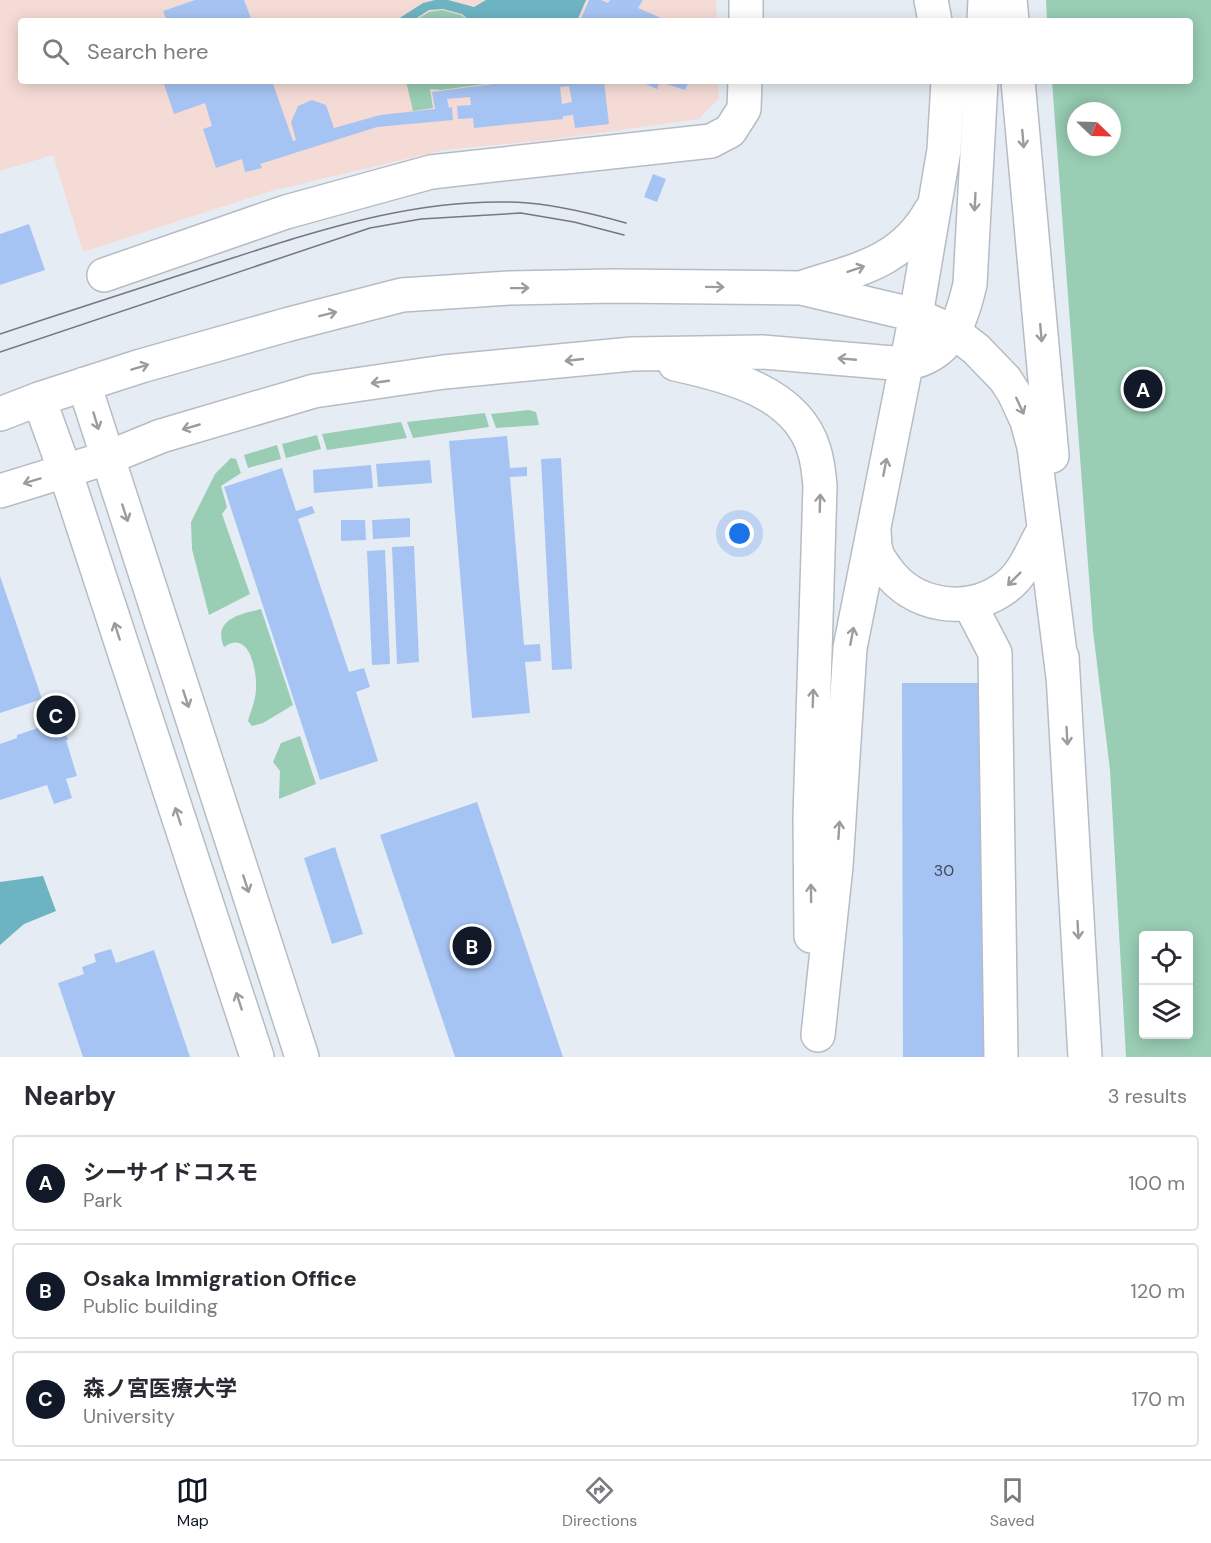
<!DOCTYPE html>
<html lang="en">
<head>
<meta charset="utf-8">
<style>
	body { margin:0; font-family:"DM Sans","Noto Sans JP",sans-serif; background:#f2f2f3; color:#2b2b33 }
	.controls { position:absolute; right:18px; bottom:18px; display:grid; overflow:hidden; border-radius:6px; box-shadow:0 3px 15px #0003 }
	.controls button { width:54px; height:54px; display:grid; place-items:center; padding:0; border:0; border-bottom:2px solid #e1e1e2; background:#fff; color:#2b2b33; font:30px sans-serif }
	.compass { position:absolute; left:1067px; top:102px; width:54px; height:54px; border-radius:50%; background:#fff; box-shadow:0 3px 15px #0003; rotate:113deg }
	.you { position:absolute; left:740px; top:534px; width:21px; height:21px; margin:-15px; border:4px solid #fff; border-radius:50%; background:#1a73e8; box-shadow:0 0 0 9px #1a73e833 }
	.badge { display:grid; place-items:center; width:39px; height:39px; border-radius:50%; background:#111827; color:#fff; font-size:20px; font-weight:700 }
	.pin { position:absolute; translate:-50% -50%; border:3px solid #fff; box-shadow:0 2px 6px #0006 }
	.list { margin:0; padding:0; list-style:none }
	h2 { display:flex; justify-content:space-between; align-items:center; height:78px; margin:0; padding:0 24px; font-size:26px }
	h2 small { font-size:20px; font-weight:400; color:#7c7c81 }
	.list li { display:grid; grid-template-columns:39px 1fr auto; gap:18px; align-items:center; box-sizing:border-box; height:96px; margin:0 12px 12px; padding:0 12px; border:2px solid #e1e1e2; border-radius:6px }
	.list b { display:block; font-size:22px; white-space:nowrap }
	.list p { margin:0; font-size:20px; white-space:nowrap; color:#7c7c81 }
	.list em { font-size:20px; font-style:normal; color:#7c7c81 }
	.icon { flex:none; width:33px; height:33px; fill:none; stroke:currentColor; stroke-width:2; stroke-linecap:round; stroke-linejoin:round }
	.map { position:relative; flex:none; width:1211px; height:1057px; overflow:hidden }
	.search { position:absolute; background:#fff; box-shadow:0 3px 15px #0003; left:18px; right:18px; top:18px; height:66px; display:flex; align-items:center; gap:15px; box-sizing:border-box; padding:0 21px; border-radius:6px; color:#7c7c81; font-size:22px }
	.sheet { height:402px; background:#fff }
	nav { display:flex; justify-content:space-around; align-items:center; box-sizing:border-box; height:84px; border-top:2px solid #e1e1e2; background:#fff; font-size:16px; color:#7c7c81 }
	nav a { display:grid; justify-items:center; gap:3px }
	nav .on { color:#111827 }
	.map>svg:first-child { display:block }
	.commercial { fill:#f5dbd6 }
	.green { fill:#99cdb4; fill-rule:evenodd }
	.water { fill:#6db4c2 }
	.building { fill:#a6c4f3; fill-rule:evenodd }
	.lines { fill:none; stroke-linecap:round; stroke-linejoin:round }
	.minor-casing { stroke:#b7bcc4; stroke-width:36 }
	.minor { stroke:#fff; stroke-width:33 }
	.tram { stroke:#75787e; stroke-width:1.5 }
	.oneway { stroke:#9b9c9d }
	.labels { text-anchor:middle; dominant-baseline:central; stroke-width:4.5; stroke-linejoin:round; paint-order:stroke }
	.number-label { font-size:16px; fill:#424a58 }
</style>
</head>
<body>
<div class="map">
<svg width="1211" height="1057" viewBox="0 0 1211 1057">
	<rect width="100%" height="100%" fill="#e6ecf4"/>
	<path class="commercial" d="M0,0H716L717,21H21V81H718L719,98L699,119L556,139L444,150L271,191L83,252L53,155L0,171Z"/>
	<path class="green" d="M1046,0H1211V1057H1126L1110,770L1093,631L1052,81H1190V21H1047ZM1076,111H1112V147H1076ZM1144,936H1188V1034H1144Z
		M442,10L461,15L469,21H414L429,12Z
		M406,81H507L441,90L430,89L433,108L413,111Z
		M529,410L536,412L539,425L496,428L491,414Z
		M485,413L489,427L413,438L407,422Z
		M401,422L407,438L327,450L322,434Z
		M317,435L321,449L286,458L282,444Z
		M277,445L281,459L248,468L244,455Z
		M231,458L236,459L241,473L221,486L227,507L222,514L250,594L209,615L192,549L191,522L215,474Z
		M261,609L293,705L263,723L252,726L248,721C251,710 256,700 256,688C257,670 249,629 224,647C212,619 241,614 261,609Z
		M300,736L316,784L279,799L280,771L273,762L281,743Z"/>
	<path class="water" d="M435,0H448L474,7L486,0H586L577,21H470L462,14L443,9L429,10L412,21H395L423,3Z
		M43,876L56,911L24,924L0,945V882Z"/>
	<path class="building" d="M195,0H244L252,21H167L163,11Z
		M589,0H601L608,3L610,0H643L638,8L668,21H580Z
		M163,81H272L293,141L296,140L291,122L298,106L312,100L326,105L334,128L380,115L435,109L432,92L518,81H604L609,124L575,128L573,115L563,116V119L474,128L473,118L458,119L457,106L471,105L470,97L447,99L449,108L452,107L453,120L377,127L260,164L262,168L245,172L242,159L216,168L203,129L212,126L205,103L174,114ZM569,86L572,102L562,104L560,87Z
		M639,81H689L685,90L660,82L657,89Z
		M653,174L666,179L657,202L644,197Z
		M29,224L45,270L0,285V234Z
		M507,436L510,468L527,467V476L510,477L524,645L540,644L541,661L525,662L530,713L472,718L449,441Z
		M561,458L572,669L552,670L541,459Z
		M430,460L432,483L378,487L376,464Z
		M371,465L373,488L314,493L313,470Z
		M282,468L296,511L312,506L315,513L298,519L349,672L364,668L370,687L356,692L378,761L320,780L224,487Z
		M410,518V537L373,539L372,520Z
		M341,520H365L366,540L341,541Z
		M414,546L419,662L397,664L392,547Z
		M385,550L390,664L372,665L367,551Z
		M0,576L42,699L0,713Z
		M902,683H984L986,1057H903Z
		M62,720L68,740H66L77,776L66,779L72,798L54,804L47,785L0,800V744L17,738V735Z
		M477,802L563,1057H455L380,835Z
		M335,847L363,934L332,944L304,858Z
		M111,949L116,963L154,950L190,1057H83L58,983L84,974L82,967L96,962L94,954Z"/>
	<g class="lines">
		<defs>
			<path id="minor" d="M746,0V21
				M931,0L935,21
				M1010,0L1012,21
				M984,21L985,0
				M1018,81L1052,456
				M104,275L286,212L431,172L711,141L730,131L744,109L745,81
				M801,288C854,270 901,264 931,210
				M675,364C726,375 797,392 814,450C818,462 819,474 820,486L810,818L811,936
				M84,384L302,1057
				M39,399L65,471L257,1057
				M0,414L39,399L141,366L286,325L402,295L509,288L613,286L801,288L916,315L954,332L976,349L1005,379L1014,393L1027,421L1034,447L1063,677
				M0,491L107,458L161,436L314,391L444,372L632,354L762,352L905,364C950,356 961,323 970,284L981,81
				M874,532C875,538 874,545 876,550C877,557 883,564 887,570C913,606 965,615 1002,590C1025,575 1031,551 1044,530
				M969,603L995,653L1001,1057
				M1062,657L1085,1057
				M818,1035L836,866L850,648L916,315L944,150L948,81"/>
		</defs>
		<use href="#minor" class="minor-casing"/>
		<use href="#minor" class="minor"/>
		<path class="tram" d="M0,334C72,310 144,287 217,263C317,231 421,195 528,203C561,206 594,214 626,223
			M0,352L370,228L421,219L521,213L574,222L624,235"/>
	</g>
	<defs><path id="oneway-shaft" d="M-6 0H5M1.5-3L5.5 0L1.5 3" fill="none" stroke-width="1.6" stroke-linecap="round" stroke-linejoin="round" transform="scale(1.5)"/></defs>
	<g class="oneway">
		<use href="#oneway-shaft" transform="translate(1023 139) rotate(85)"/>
		<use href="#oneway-shaft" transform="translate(975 202) rotate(93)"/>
		<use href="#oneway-shaft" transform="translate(856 269) rotate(-19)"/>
		<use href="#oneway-shaft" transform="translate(715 287) rotate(1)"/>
		<use href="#oneway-shaft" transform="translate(520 288) rotate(-1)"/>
		<use href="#oneway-shaft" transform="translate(328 314) rotate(-14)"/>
		<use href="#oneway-shaft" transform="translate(1041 333) rotate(85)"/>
		<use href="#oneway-shaft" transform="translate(847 359) rotate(-175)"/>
		<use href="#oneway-shaft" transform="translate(574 360) rotate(174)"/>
		<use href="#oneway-shaft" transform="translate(140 367) rotate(-17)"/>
		<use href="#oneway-shaft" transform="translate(380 382) rotate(172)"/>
		<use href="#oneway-shaft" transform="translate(1020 406) rotate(65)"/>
		<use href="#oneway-shaft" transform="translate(96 421) rotate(73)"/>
		<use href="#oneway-shaft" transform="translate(191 427) rotate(164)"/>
		<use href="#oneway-shaft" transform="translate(885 467) rotate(-79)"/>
		<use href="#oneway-shaft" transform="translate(32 481) rotate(163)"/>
		<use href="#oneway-shaft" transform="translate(820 503) rotate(-88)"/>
		<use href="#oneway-shaft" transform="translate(125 513) rotate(72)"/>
		<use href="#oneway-shaft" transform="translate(1014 579) rotate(135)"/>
		<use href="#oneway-shaft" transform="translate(117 631) rotate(-108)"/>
		<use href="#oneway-shaft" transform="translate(852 636) rotate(-79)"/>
		<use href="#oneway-shaft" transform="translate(813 698) rotate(-88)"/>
		<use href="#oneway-shaft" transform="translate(186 699) rotate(72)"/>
		<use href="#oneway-shaft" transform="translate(1067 736) rotate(87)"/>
		<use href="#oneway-shaft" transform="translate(178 816) rotate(-108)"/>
		<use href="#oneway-shaft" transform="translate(839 830) rotate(-86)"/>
		<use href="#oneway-shaft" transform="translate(246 884) rotate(72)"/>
		<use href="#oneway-shaft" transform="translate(811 893) rotate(-91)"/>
		<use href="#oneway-shaft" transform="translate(1078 930) rotate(87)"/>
		<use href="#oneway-shaft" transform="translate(239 1001) rotate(-108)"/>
	</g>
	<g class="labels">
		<g class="number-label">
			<text x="944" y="870">30</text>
		</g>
	</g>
</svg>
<div class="controls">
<button><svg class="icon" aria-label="locate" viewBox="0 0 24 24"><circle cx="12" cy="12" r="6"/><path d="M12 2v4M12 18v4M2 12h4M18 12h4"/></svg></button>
<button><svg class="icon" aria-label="layers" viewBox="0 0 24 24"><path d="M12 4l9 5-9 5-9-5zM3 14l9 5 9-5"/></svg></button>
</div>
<svg class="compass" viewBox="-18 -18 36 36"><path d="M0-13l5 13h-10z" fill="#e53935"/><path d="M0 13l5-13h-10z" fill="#7c7c81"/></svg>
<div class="you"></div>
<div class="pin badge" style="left:1143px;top:389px">A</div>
<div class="pin badge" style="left:472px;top:946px">B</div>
<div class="pin badge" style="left:56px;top:715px">C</div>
<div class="search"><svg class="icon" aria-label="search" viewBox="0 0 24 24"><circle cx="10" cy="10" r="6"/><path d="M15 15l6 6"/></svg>Search here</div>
</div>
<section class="sheet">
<h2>Nearby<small>3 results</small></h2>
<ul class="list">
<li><span class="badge">A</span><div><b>シーサイドコスモ</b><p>Park</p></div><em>100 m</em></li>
<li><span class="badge">B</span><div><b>Osaka Immigration Office</b><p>Public building</p></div><em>120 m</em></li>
<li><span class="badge">C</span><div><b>森ノ宮医療大学</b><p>University</p></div><em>170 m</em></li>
</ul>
</section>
<nav>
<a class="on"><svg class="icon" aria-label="map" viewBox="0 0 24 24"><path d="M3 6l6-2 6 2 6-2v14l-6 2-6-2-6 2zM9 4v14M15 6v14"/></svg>Map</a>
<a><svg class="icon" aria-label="directions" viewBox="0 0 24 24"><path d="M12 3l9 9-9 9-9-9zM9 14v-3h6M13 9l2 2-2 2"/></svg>Directions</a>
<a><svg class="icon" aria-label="saved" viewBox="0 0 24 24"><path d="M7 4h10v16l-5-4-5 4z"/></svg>Saved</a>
</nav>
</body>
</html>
